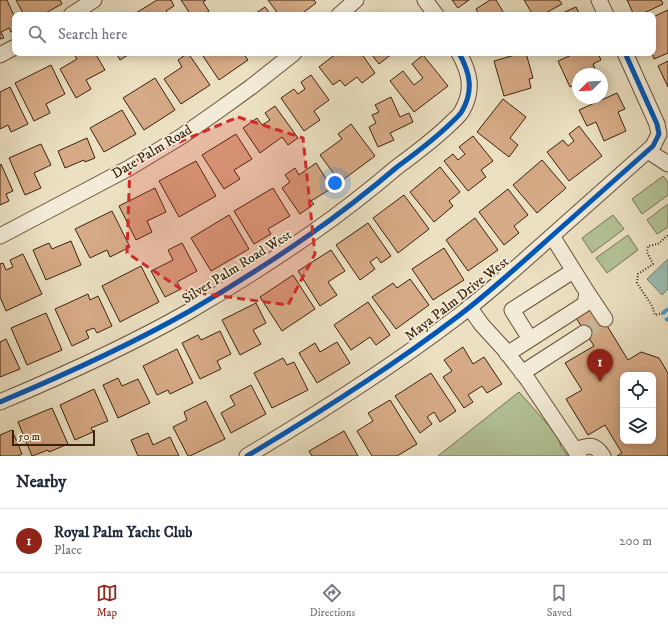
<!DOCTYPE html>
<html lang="en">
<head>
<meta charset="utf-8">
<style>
	body { margin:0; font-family:"IM FELL DW Pica",serif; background:#f6f6f7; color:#1f2937 }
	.controls { position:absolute; right:12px; bottom:12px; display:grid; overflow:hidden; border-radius:8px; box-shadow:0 2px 10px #0003 }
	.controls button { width:36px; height:36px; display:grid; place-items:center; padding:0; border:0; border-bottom:1px solid #e0e1e3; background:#fff; color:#1f2937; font:20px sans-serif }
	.compass { position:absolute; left:572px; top:68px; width:36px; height:36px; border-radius:50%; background:#fff; box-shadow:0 2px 10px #0003; rotate:246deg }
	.scale { position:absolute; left:12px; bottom:10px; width:83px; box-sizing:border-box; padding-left:4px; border:2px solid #3c220c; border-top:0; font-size:11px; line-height:14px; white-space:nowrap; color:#3c220c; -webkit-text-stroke:3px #f2ebd7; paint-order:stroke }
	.you { position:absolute; left:335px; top:183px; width:14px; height:14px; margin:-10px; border:3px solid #fff; border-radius:50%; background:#1a73e8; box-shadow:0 0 0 6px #1a73e833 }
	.badge { display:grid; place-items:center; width:26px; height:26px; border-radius:50%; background:#8f2418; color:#fff; font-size:13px; font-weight:700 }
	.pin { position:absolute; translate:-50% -33px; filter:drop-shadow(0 1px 2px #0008) }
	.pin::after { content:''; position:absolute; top:21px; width:14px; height:12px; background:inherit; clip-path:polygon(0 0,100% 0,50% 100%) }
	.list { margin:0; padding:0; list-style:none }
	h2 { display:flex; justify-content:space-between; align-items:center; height:52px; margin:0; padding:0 16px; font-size:17px }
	h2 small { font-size:13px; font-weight:400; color:#747a83 }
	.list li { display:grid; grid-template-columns:26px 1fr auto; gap:12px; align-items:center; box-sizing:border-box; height:64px; padding:0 16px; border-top:1px solid #e0e1e3 }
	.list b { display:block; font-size:15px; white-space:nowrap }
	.list p { margin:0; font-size:13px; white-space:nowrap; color:#747a83 }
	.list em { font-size:13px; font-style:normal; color:#747a83 }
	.icon { flex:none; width:22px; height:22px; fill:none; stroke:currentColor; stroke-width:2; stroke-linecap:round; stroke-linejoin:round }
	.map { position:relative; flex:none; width:668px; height:456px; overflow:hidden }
	.search { position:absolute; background:#fff; box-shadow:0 2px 10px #0003; left:12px; right:12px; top:12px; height:44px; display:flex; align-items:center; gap:10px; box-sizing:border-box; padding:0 14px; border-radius:8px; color:#747a83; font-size:15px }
	.sheet { height:116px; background:#fff }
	nav { display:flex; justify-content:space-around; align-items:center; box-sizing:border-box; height:56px; border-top:1px solid #e0e1e3; background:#fff; font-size:11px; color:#747a83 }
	nav a { display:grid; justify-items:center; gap:2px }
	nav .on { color:#8f2418 }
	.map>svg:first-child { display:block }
	.green { fill:#b3c396; stroke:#787251 }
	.water { fill:#98bdb0; stroke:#737f6e }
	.building { fill:#d6aa86; stroke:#3c220c; fill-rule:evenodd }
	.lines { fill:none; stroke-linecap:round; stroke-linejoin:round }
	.minor-tunnel { stroke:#c8ba9d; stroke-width:15; stroke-dasharray:15 8; stroke-linecap:butt }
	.minor-casing { stroke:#685239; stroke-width:17 }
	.path { stroke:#3c220c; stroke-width:2; stroke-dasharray:1 2; stroke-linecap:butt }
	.minor { stroke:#f2ebd7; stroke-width:15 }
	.quiet { stroke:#3f9cde; stroke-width:4; stroke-dasharray:8 4; stroke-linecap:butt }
	.cycleway-casing { stroke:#f2ebd7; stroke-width:8 }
	.cycleway { stroke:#0057b8; stroke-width:5 }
	.marked { fill:#d62828; fill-opacity:0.2; stroke:#d62828; stroke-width:3; stroke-dasharray:8 5; stroke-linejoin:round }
	.labels { text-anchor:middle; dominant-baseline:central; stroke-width:3.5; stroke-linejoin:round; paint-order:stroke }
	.street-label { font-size:14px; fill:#3c220c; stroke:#f2ebd7 }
</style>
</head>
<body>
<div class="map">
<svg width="668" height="456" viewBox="0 0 668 456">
	<rect width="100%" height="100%" fill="#ebe0c1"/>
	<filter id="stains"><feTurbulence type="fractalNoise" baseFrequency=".005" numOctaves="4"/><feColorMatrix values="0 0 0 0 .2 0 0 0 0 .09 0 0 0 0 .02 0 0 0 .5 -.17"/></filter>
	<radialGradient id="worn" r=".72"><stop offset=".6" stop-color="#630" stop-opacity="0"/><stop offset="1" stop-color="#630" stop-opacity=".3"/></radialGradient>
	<path class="green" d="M663,176L668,182V195L642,214L632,199Z
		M668,204V227L657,234L647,220Z
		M613,215L624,229L592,253L582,238Z
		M628,235L638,250L607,273L596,258Z
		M519,392L558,436L561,447L568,456H438Z"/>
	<path class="water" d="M668,259V289L662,295L647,279Z"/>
	<path class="building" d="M0,0H7L15,18V30L11,32L9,28L1,32L4,38L0,39Z
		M16,0H60L62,4L42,15H24Z
		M157,0H171L174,6L166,11L169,15H136L137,14L136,13Z
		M181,0H206L203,2L209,11L202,15H191Z
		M268,0H314L316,3L300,15H279Z
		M452,0H469L458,8Z
		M490,0H496L505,15H480L476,9Z
		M524,0H559L562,4L542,15H533Z
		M627,0H661L663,4L640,15H634Z
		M265,7L271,15H253Z
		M576,7L580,15H558Z
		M668,10V53L654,59L652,53H653V17Z
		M73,53H95L105,70L86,80L91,89L76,98L60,69L77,59Z
		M116,53H131L120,60Z
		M188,53L210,85L181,104L164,79L182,67L178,60Z
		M201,53H243L248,60L219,80Z
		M337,53H361L375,73L362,83L357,77L345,86L340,80L333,85L319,67Z
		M375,53H393L379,64L372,55Z
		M522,53H526L533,78L529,79L531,88L504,96L494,61Z
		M576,53H598L601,60L593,64L597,74H578V83L570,87L558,61Z
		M423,55L448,86L414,112L390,81L403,71L414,85L423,78L412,64Z
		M668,61V87L658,66Z
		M51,65L65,94L46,104L50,113L34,121L15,83Z
		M311,75L329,100L314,111L320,120L304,131L281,98L294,89L298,94L305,89L301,82Z
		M155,78L175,110L144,130L123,98Z
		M10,87L28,124L11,132L8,125L0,129V92Z
		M617,93L625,109L618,112L626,131L604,141L596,122L587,126L579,110Z
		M391,97L400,117L409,113L413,122L390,133L394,140L378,147L369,127L376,123L372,115L379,112L375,105Z
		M503,99L526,117L510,138L518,145L509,157L477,132Z
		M275,106L298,138L288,145L282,137L260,153L243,128L257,118L262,125L270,120L265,113Z
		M122,110L136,134L104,152L90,128Z
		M351,124L375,156L340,182L320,155L342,139L338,134Z
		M579,126L602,156L569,181L547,152L563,140L568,146L574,141L569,134Z
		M236,134L252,159L234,170L240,179L224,189L202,155Z
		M473,136L493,161L481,170L486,177L468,191L444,161L453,154L458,160L465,154L459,147Z
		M87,138L95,158L85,162L84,160L65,168L58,151Z
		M41,144L51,165L34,173L41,188L25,195L9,158Z
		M542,160L566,188L537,213L513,185Z
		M196,161L216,196L179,217L159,181Z
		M316,163L332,188L311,201L314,204L300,214L282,188L290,182L285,175L295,168L299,175Z
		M1,164L13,191L6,194L9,201L0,205V165Z
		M440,167L460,192L449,201L453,206L434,222L410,192Z
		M155,188L166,212L147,221L152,232L136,240L119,206Z
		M273,188L290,216L268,229L271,234L254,244L234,211Z
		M508,189L528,215L514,226L519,233L504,245L479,212Z
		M404,195L429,229L398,253L373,218Z
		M112,211L130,247L110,257L107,250L90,258L75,229Z
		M229,215L249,249L211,271L191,238Z
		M475,218L498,250L468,271L446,240Z
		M368,223L391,256L381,263L377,257L370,262L375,269L360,280L336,245Z
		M71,241L81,265L46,280L33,250L49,243L52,249Z
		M182,243L197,271L177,282L181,289L165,297L151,271L173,260L168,250Z
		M444,248L464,280L433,300L412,269Z
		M331,250L345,271L328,282L337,295L320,306L298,271Z
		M23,254L42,294L6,311L0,297V264L3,263L6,270L13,267L10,260Z
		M141,266L159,302L120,322L102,286Z
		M293,275L315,309L282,331L260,297Z
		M410,279L429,305L396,329L372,297L393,283L397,288Z
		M88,294L90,300L98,296L112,326L97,333L94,328L86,331L89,338L72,346L55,309Z
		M368,302L390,335L376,345L370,337L351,350L334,325Z
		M256,303L266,323L253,330L261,344L240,355L222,320Z
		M595,306L628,360L641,352L659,358L668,373V456H617L622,453L605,425L588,435L566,399L582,390L565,363L594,346L576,318ZM623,375H653V441H623Z
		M46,313L62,350L27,365L11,328Z
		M220,331L231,354L217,361L221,369L200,379L182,343L198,335L201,340Z
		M6,339L20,369L0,377V342Z
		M337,342L350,363L317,383L299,353L315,343L320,352Z
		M463,347L473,364L484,357L502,384L487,393L482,386L468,395L473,402L464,408L443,377L452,371L444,360Z
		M177,349L193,383L170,394L168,390L157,395L143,366Z
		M283,358L287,365L294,362L308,390L272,408L254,373Z
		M431,373L456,411L440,422L434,412L427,417L432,424L420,433L395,396Z
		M118,378L122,386L138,379L150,403L118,418L103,385Z
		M251,385L266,414L231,433L221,413L235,405L230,396Z
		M94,389L108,421L91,428L93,432L75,440L60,405Z
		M390,400L417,444L397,456H372L357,431L373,421L368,413Z
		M206,401L225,439L190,456H188L173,427L187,420L184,412Z
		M52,408L68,444L49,452L48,450L32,456L18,422Z
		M12,430L22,454L18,456H0V435Z
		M344,431L358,456H312L309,451Z
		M148,433L153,445L170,437L179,456H138L131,440Z"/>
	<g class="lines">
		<path class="minor-tunnel" d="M584,333L605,319"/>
		<defs>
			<path id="minor" d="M425,0L436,15
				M599,0L606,15
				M71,15L94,0
				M339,15L356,0
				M0,55L15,47
				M648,151L668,164
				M0,236L129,168L182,136L219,110L251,87L294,53
				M587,292L605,319
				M469,307L482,325L504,349L528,380L579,456
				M530,339L512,310L573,271
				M507,354L585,304L587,292L552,236
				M522,373L584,333
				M0,402C64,375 128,346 188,312C231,287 272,261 312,233C342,212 370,190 397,167C416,153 435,139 452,122C455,119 460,115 462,111C474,90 470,73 459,53
				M575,450C589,445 594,443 603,456
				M247,456C319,413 390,368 457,317C494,289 528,257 563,226C593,199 623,173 653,146L659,134L657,124L625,53"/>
		</defs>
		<use href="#minor" class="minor-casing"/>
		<path class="path" d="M663,313L655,315L652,306L637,283L638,274L653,264L647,252L648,246L658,244L668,235"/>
		<use href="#minor" class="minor"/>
		<path class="quiet" d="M668,309L663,313L668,321"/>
		<defs>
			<path id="cycleway" d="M0,402C64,375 128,346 188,312C231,287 272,261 312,233C342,212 370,190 397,167C416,153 435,139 452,122C455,119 460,115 462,111C474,90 470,73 459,53
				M247,456C319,413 390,368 457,317C494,289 528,257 563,226C593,199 623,173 653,146L659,134L657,124L625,53"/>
		</defs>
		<use href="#cycleway" class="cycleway-casing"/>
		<use href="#cycleway" class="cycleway"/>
	</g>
	<path class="marked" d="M238,117L303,138L315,254L288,305L184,291L127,253L130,163Z"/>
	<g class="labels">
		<g class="street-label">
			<text transform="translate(152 152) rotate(-31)">Date Palm Road</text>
			<text transform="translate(237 267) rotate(-32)">Silver Palm Road West</text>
			<text transform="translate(457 299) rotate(-38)">Maya Palm Drive West</text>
		</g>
	</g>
	<rect width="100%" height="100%" filter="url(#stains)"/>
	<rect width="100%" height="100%" fill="url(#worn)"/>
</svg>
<div class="controls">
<button><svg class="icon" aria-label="locate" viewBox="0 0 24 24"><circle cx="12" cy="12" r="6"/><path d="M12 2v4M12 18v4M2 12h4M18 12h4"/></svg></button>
<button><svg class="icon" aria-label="layers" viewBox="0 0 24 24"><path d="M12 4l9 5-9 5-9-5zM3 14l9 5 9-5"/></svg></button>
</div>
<svg class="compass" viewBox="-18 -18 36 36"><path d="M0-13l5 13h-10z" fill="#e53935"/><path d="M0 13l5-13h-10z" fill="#747a83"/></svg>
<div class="scale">50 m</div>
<div class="you"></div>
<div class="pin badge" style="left:600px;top:382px">1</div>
<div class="search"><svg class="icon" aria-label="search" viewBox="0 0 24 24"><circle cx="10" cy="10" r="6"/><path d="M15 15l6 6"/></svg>Search here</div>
</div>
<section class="sheet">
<h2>Nearby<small></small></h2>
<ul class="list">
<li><span class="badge">1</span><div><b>Royal Palm Yacht Club</b><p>Place</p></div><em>200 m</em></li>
</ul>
</section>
<nav>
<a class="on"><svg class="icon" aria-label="map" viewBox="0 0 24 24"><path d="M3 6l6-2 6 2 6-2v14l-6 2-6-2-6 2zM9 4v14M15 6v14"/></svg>Map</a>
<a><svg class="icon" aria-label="directions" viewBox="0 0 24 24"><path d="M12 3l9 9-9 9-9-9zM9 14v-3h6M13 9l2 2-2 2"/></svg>Directions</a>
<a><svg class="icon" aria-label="saved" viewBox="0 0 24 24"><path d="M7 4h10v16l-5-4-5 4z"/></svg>Saved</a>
</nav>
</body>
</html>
